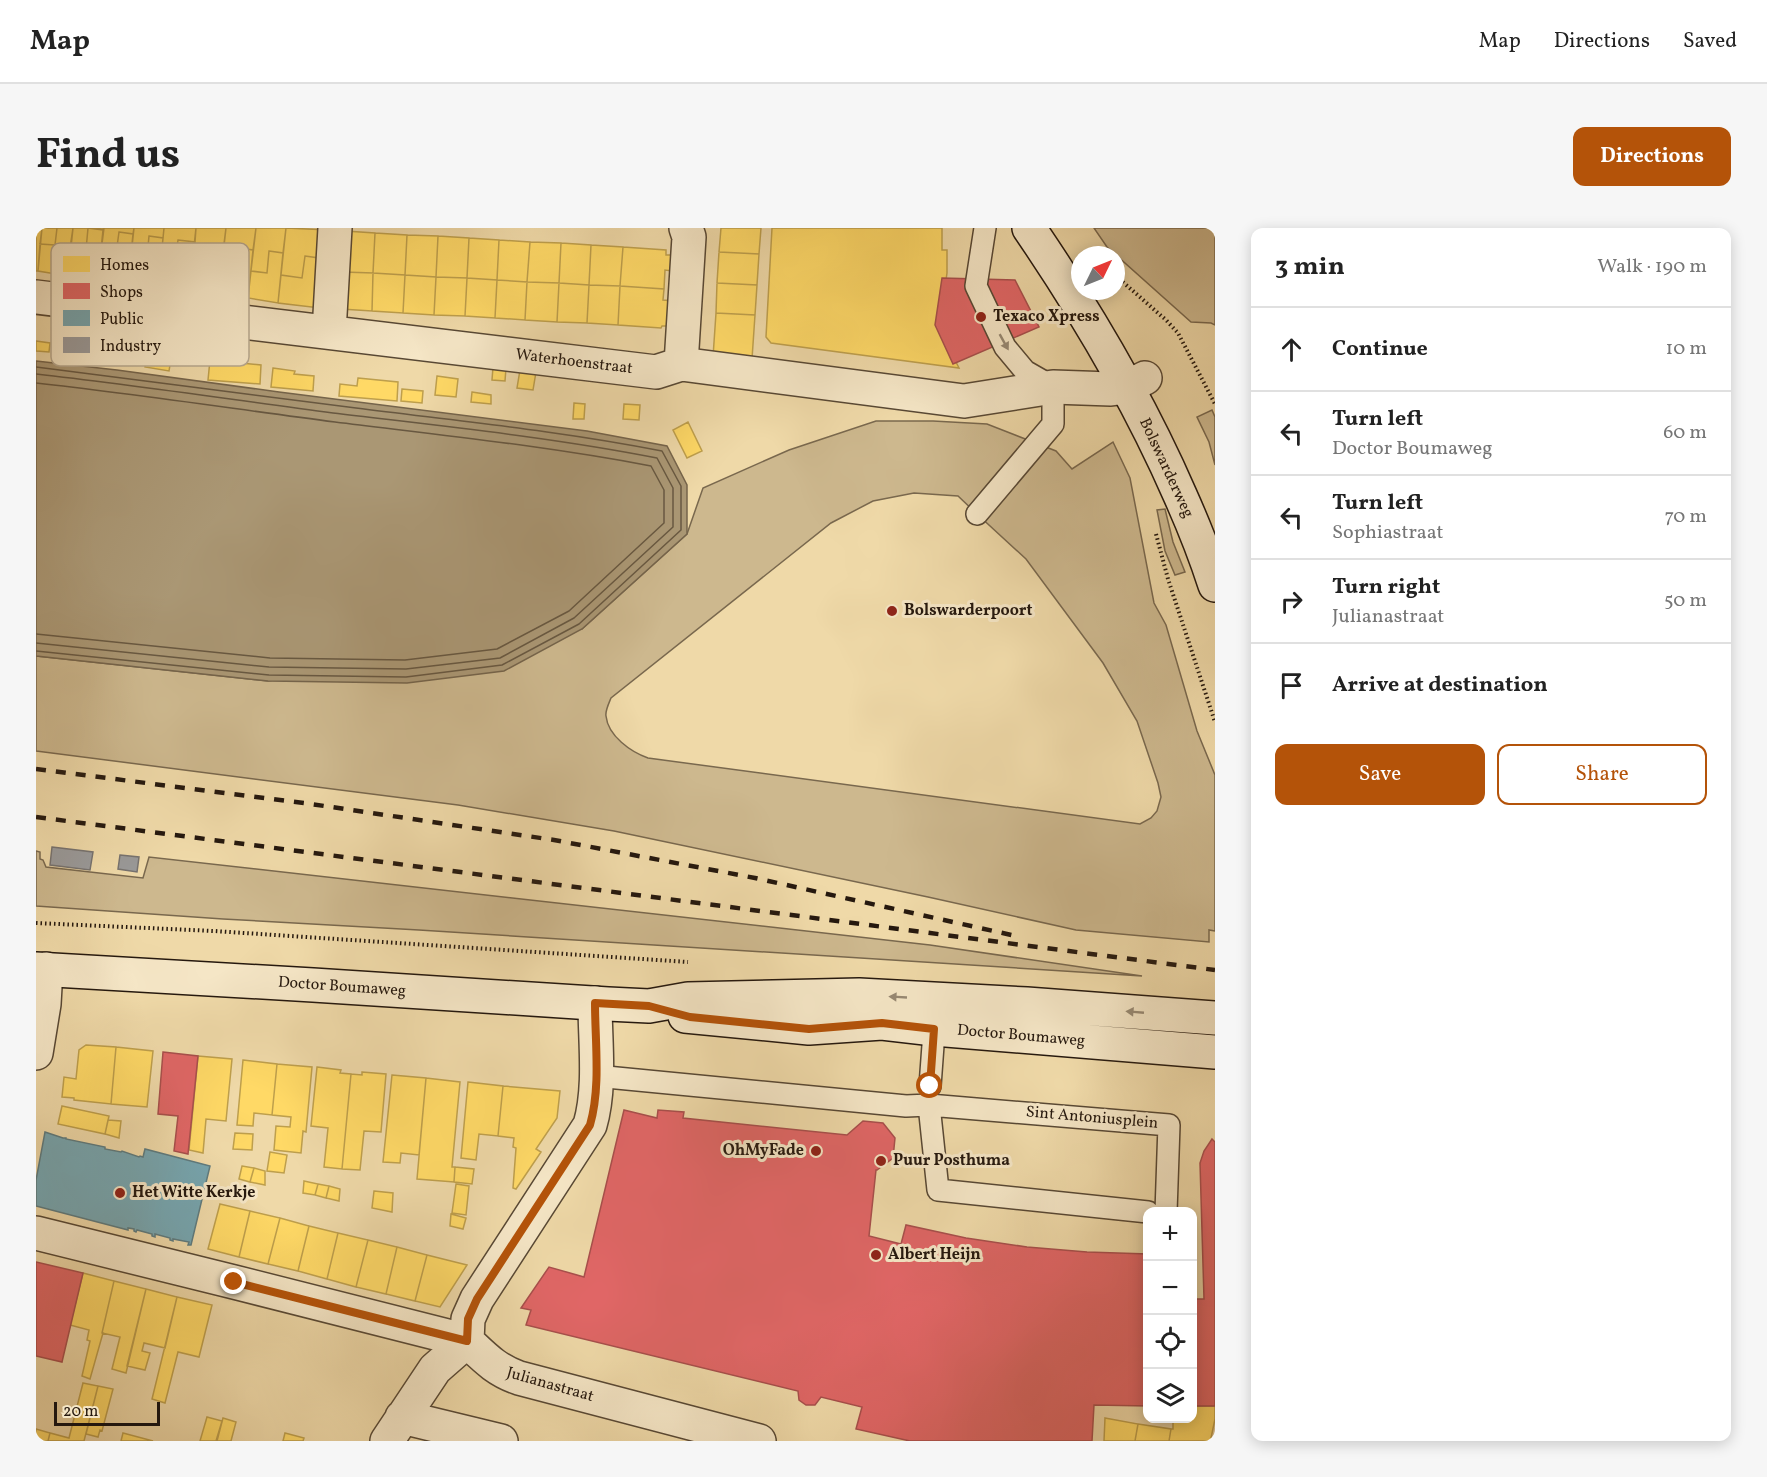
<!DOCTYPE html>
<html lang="en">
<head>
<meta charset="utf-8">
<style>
	body { margin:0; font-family:Vollkorn,serif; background:#f6f6f6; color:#222 }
	.controls { position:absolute; right:18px; bottom:18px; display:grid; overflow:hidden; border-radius:12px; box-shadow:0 3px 15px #0003 }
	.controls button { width:54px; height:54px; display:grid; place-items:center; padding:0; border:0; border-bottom:2px solid #e0e0e0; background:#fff; color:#222; font:30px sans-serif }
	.compass { position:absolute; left:1035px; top:18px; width:54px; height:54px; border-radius:50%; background:#fff; box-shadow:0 3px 15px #0003; rotate:47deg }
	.scale { position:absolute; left:18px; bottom:15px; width:106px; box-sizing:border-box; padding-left:6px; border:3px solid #25180e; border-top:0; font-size:16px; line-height:21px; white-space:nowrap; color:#25180e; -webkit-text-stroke:4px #f5e6c6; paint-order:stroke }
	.stop { position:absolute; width:18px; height:18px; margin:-14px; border:4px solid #b45309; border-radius:50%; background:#fff }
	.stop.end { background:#b45309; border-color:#fff; box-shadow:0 2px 6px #0008 }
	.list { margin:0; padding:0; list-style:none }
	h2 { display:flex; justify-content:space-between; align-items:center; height:78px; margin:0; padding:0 24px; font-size:26px }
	h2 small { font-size:20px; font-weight:400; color:#767676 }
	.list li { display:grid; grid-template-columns:39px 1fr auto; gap:18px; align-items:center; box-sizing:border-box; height:84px; padding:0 24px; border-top:2px solid #e0e0e0 }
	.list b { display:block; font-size:22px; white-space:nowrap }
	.list p { margin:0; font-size:20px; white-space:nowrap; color:#767676 }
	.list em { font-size:20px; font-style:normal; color:#767676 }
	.actions { display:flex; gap:12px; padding:18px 24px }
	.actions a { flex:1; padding:14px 0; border:2px solid #b45309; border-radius:12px; text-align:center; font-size:21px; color:#b45309 }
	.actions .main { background:#b45309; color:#fff }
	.icon { flex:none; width:33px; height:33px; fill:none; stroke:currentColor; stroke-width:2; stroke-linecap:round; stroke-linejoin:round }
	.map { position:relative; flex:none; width:1179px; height:1213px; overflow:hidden; border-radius:12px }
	header { display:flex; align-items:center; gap:36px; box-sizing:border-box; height:84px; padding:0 30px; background:#fff; border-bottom:2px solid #e0e0e0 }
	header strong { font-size:28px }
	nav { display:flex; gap:33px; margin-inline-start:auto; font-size:21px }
	.intro { display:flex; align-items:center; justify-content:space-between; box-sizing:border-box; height:144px; padding:0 36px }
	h1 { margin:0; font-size:42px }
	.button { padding:15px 27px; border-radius:12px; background:#b45309; color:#fff; font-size:21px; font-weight:700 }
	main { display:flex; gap:36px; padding:0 36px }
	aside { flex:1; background:#fff; border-radius:12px; box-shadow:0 3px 15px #0003 }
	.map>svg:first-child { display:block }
	.green { fill:#cdb88e; stroke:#79684e; stroke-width:1.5; fill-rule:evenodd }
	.water { fill:#aa9774; stroke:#75644b; stroke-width:1.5 }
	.homes { fill:#ffd966; stroke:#be9f4c; stroke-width:1.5 }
	.shops { fill:#e06666; stroke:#a84f4c; stroke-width:1.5 }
	.public { fill:#76a5af; stroke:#5e7b7f; stroke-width:1.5 }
	.industry { fill:#999; stroke:#76726f; stroke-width:1.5 }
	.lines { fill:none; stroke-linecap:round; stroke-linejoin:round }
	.shore { stroke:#685841; stroke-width:1.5 }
	.service-casing { stroke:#584834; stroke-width:24 }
	.minor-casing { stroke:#584834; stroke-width:36 }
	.secondary-casing { stroke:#25180e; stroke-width:36 }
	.path { stroke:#25180e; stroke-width:4; stroke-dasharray:1.5 3; stroke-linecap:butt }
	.service { stroke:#f5e6c6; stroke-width:21 }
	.minor { stroke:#f5e6c6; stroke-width:33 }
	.secondary { stroke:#f5e6c6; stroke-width:33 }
	.rail { stroke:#25180e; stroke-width:4.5; stroke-dasharray:10 10; stroke-linecap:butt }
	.oneway { fill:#978973 }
	.route { stroke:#b45309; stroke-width:8 }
	.poi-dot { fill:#8f2418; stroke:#f5e6c6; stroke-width:2 }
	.labels { text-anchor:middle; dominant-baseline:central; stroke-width:6; stroke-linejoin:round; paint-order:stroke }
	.poi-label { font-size:16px; font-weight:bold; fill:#25180e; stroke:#f5e6c6; text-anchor:start }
	.street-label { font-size:16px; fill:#25180e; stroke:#f5e6c6 }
	.key { fill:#f5e6c6; stroke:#b7a88f; stroke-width:1.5 }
	.key-label { font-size:16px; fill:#25180e }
</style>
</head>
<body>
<header>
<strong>Map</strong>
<nav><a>Map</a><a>Directions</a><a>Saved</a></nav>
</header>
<div class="intro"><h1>Find us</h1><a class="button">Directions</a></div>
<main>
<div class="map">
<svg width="1179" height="1213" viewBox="0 0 1179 1213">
	<rect width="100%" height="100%" fill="#efd9a8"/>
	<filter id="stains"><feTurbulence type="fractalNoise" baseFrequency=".00333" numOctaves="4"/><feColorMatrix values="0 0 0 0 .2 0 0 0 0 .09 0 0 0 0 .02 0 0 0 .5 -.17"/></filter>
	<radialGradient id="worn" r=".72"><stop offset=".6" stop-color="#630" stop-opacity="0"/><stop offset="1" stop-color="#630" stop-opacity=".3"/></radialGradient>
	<path class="green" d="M1058,0H1179V97L1175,95L1155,94L1071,19Z
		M1176,182L1179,189V237L1173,214L1161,189Z
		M840,193H897L951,196L1020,223L1036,241L1077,214L1094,250L1118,375L1130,397L1161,503L1179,547V703L1173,702V714L1040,702L892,669L578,603L422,577L0,523V428L232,453L546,401L651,306L667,260L753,222ZM878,265L922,268L941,286L990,331L1067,435L1101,493L1122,555L1125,569L1121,583L1115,590L1104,596L612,530C595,524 572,508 570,488C569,483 573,475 575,470L795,295L837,273Z
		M1129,281L1137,314L1149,344L1139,347L1129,323L1121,282Z
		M0,623L4,624V631L7,632L10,639L107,650L113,629L894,717L1106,748L383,702L187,691L0,678Z"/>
	<path class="water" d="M0,133L81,142L243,164L551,203L631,218L651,257V306L546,401L468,443L371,455L232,453L0,428Z"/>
	<path class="homes" d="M0,0H6L2,43H0Z
		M6,0H21L19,17L4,16Z
		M21,0H37L32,48L2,43L4,16L19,17Z
		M37,0H68L67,2L52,0L50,22L34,20Z
		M52,0L67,2L62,51L32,48L34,20L50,22Z
		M68,0H98L97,6L83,4L80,26L65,24Z
		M98,0H128L127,10L113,8L111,29L95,28Z
		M128,0H160L159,14L142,12L139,34L125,31Z
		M160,0H190L188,18L173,16L170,38L156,36Z
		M190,0H220L217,22L203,20L200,41L185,39Z
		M220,0H250L247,25L233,23L231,45L215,43Z
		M250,0L293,2L290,31L269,28L266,50L245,47Z
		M685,0H725L723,26L683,24Z
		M736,0H906V22H911V45L903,100L923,140L735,115L730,109Z
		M309,3L339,5L337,45L307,44Z
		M83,4L97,6L92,55L62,51L65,24L80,26Z
		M339,5L371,7L369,47L337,45Z
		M371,7L402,8L400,49L369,47Z
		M113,8L127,10L122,59L92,55L95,28L111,29Z
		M402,8L433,10L431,50L400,49Z
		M433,10L463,12L461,52L431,50Z
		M142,12L159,14L153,63L122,59L125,31L139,34Z
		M463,12L494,14L491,54L461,52Z
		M494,14L525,15L523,55L491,54Z
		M525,15L555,17L553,57L523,55Z
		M555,17L587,19L584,58L553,57Z
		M587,19L630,22V27H637L636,43L629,42L628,61L584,58Z
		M203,20L217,22L212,70L181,67L185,39L200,41Z
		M233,23L247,25L242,75L212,70L215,43L231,45Z
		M683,24L723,26L721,57L681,55Z
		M269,28L290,31L284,80L242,75L245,47L266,50Z
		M307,44L337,45L336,83L305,81Z
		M337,45L369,47L367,85L336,83Z
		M369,47L400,49L398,87L367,85Z
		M400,49L431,50L429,88L398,87Z
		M431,50L461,52L459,90L429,88Z
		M461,52L491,54L489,92L459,90Z
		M491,54L523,55L521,94L489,92Z
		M523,55L553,57L551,95L521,94Z
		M681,55L721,57L719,87L680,85Z
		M553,57L584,58L582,97L551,95Z
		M584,58L628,61L627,72L638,73L637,98H626L625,100L582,97Z
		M680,85L719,87L716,131L677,129Z
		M0,113L14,115L13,124L0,123Z
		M111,127L135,131L133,143L109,139Z
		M174,132L225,137L224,156L172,152Z
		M457,139L470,140L469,153L456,152Z
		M237,140L259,143L258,146L278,148L277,163L235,159Z
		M484,142L500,144L497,162L481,160Z
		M401,148L422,151L420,169L399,167Z
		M322,150L362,154L361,173L303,168L304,156L321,158Z
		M366,161L387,163L386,175L365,173Z
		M436,164L455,167V176L435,174Z
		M538,175L549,176L548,191H537Z
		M588,176L604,177L603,192L587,191Z
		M652,194L666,223L651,230L637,202Z
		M50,817L80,819L75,876L38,872V870L26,869L28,849L40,851L43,822Z
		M80,819L117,823L111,879L75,876Z
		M162,828L196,831L190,893L170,891L167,925L153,922Z
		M207,832L241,836L236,887L218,885L217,898L201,897Z
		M241,836L276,839L270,904L267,903L265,925L238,922L240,898L254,899L255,889L236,887Z
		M281,839L305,842L304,845L315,846L306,941L288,939L292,900L275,898Z
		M326,844L350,846L345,904L328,903L324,942L306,941L315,846L326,847Z
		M356,847L390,850L383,927L365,925L364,935L347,934Z
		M390,850L424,854L416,939H419L418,954L381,951Z
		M432,854L467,858L462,908L443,906L440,932L425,930Z
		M467,858L524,863L521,890L500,921L505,924L480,961L477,960L480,920L477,919L478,910L462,908Z
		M26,878L73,888L69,906L22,896Z
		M72,892L85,893L83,910L69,906Z
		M199,905L217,906L216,922L197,921Z
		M234,924L251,927L248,945L231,943Z
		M206,938L218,940L214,954L203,951Z
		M419,939L438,941L436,956L418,954Z
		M218,940L229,943V957L214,954Z
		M268,953L282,956L279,967L267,965Z
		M282,956L293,958L290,970L279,967Z
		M420,956L433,958L430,987L416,985Z
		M293,958L304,961L303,973L290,970Z
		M338,963L357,965L356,984L336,980Z
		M184,976L214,983L203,1029L172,1021Z
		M214,983L244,990L232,1036L203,1029Z
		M415,986L430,990L427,1001L414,998Z
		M244,990L273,998L262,1043L232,1036Z
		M273,998L302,1005L291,1051L262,1043Z
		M302,1005L332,1012L320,1059L291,1051Z
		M332,1012L361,1019L350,1066L320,1059Z
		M361,1019L391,1027L379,1073L350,1066Z
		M391,1027L431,1037L404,1079L379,1073Z
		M47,1045L78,1053L66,1105H67L54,1151L46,1148L54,1113L51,1112L53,1102L34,1097Z
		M78,1053L110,1061L90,1145L76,1141L84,1109L66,1105Z
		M110,1061L141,1069L129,1120L108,1115L106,1123L114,1125L109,1142L91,1138Z
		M141,1069L176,1077L163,1129L142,1124L129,1175L116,1171Z
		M47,1155L62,1158L48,1213H12L14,1205L33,1210Z
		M62,1158L77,1161L66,1203L64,1202L62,1209L50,1206Z
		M1156,1178H1179V1191L1175,1210L1179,1211L1178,1213H1133L1135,1201H1137V1190H1156Z
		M171,1189L186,1193L180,1213H164Z
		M187,1190L200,1194L195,1213H181Z
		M1069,1190L1102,1196L1099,1213H1068Z
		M1102,1196L1135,1201L1133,1213H1099Z
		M0,1201L14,1205L12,1213H0Z
		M87,1205L117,1213H85Z
		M249,1205L268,1210L267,1213H247Z"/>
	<path class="shops" d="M906,50L979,52L1003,99L917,136L899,97Z
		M127,824L162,828L152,926L138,923L142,888L122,886Z
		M588,882L621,890L622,882L648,884L647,890L811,907L827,893L847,895L859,910L857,930L841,942H840L833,1008L865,1016L870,997L930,1010L991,1019L1051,1024L1112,1026V1178L1058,1177L1056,1213H874L820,1201L826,1179L785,1169L779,1177H770L763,1172L762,1163L490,1097L495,1082L485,1080L513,1039L548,1049Z
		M1176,911L1179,914V1178H1156V1071H1168L1164,935L1168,923Z
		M0,1034L47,1045L26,1134L0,1128Z"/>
	<path class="public" d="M9,904L27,910H30V911L69,919V921L85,924L86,923L103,929L104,928L107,929L109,921L174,938L155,1017H152L153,1014L137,1011V1013L134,1012V1010L119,1006V1009L116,1008V1006L101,1002L100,1004L98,1003V1001L92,1000V1002L0,978V952Z"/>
	<path class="industry" d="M16,619L57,624L54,642L14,637Z
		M84,627L103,629L101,644L82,641Z"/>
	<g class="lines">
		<path class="shore" d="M0,139C107,152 213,167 320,180C422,193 525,203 626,223L645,258V302L543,396L466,437L370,449L233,447L0,423
			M0,146C99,157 198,172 297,185C405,198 514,209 621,230L637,260V299L538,390L464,430L370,441L233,439L0,415
			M0,155C100,166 199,181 299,194C404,207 510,218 615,238L628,262V295L533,383L461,421L369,432L234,430L0,406"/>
		<defs>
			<path id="service" d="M941,286L1017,196V159L989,143L969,119L940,58L949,0
				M560,848L870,878L893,877L1133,897L1130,984
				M894,858L899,790
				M893,877L902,962L1112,984"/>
			<path id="minor" d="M0,69L620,144L645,136L928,173L1017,159L1075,161L1091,159L1109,150
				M293,104L299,0
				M645,136L653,9L650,0
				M0,825L8,776L10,741
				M0,1005L198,1054L431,1113C449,1130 460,1142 483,1150L723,1213
				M366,1189L465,1213
				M351,1213L399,1141L431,1113L432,1091L441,1071L554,897C565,859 559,814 559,775"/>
			<path id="secondary" d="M993,0C1051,85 1103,173 1144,267C1157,296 1169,326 1179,357
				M0,741L277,757L572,776L613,778L652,771L823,767L991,776L1179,790
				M649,788L773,800L846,795L898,801L1179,824"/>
		</defs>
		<use href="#service" class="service-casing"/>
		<use href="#minor" class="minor-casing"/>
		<use href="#secondary" class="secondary-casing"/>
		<path class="path" d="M1080,48L1130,92L1142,105L1179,176
			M1120,306L1132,351L1179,494
			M0,695L178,703L652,734"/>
		<use href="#service" class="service"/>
		<use href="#minor" class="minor"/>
		<use href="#secondary" class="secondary"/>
		<path class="rail" d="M0,541L275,576L518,612L719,650L980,708
			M0,589L1179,742"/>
	</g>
	<defs><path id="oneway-solid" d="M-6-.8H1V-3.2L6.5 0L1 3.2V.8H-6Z" transform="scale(1.5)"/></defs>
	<g class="oneway">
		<use href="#oneway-solid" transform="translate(968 114) rotate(61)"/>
		<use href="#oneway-solid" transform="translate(862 769) rotate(-177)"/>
		<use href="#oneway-solid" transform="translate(1099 784) rotate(-175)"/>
	</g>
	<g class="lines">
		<path class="route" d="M198,1054L431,1113L432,1091L441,1071L554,897C565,859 559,814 559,775L613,778L654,789L773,801L846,795L898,801L894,858"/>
	</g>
	<g class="poi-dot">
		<circle cx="945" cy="89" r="6"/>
		<circle cx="856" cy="383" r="6"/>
		<circle cx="780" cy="923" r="6"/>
		<circle cx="845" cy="933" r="6"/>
		<circle cx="84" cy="965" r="6"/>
		<circle cx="840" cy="1027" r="6"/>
	</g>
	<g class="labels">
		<g class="poi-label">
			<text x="957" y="89">Texaco Xpress</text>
			<text x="868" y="383">Bolswarderpoort</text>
			<text x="768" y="923" text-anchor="end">OhMyFade</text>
			<text x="857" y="933">Puur Posthuma</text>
			<text x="96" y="965">Het Witte Kerkje</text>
			<text x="852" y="1027">Albert Heijn</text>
		</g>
		<g class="street-label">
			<text transform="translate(538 134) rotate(7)">Waterhoenstraat</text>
			<text transform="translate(1130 240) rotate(65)">Bolswarderweg</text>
			<text transform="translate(306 759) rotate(4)">Doctor Boumaweg</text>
			<text transform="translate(985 808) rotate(5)">Doctor Boumaweg</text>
			<text transform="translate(1056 890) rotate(5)">Sint Antoniusplein</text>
			<text transform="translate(514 1157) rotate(16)">Julianastraat</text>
		</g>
	</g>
	<rect x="15" y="15" width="198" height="123" rx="9" class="key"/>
	<rect x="27" y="28" width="27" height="16" fill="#ffd966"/>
	<rect x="27" y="55" width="27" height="16" fill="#e06666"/>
	<rect x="27" y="82" width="27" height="16" fill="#76a5af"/>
	<rect x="27" y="109" width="27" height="16" fill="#999"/>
	<g class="key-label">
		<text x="64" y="42">Homes</text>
		<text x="64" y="69">Shops</text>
		<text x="64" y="96">Public</text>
		<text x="64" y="123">Industry</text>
	</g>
	<rect width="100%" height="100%" filter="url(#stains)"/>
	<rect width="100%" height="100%" fill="url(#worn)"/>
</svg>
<div class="controls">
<button>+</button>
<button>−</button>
<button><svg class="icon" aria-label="locate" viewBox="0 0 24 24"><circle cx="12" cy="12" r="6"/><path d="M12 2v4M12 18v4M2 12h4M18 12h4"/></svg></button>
<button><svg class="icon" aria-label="layers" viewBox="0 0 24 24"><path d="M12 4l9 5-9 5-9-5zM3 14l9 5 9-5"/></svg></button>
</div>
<svg class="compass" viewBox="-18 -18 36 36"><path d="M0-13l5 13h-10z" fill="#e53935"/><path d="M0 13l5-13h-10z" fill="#767676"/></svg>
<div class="scale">20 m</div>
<div class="stop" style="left:894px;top:858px"></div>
<div class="stop end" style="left:198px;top:1054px"></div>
</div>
<aside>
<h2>3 min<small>Walk · 190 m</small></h2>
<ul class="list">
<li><svg class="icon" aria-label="ahead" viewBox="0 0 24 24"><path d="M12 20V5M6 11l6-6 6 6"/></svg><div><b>Continue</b></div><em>10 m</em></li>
<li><svg class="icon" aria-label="left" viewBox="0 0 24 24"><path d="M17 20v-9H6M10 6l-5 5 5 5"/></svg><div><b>Turn left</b><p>Doctor Boumaweg</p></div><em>60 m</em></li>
<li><svg class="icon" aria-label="left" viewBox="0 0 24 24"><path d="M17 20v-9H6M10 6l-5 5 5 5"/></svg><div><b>Turn left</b><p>Sophiastraat</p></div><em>70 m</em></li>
<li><svg class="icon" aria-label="right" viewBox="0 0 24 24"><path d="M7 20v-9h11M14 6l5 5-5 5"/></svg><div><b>Turn right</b><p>Julianastraat</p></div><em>50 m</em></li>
<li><svg class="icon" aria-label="arrive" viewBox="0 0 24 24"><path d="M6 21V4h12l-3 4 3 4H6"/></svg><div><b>Arrive at destination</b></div></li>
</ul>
<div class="actions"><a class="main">Save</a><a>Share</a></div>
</aside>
</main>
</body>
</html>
